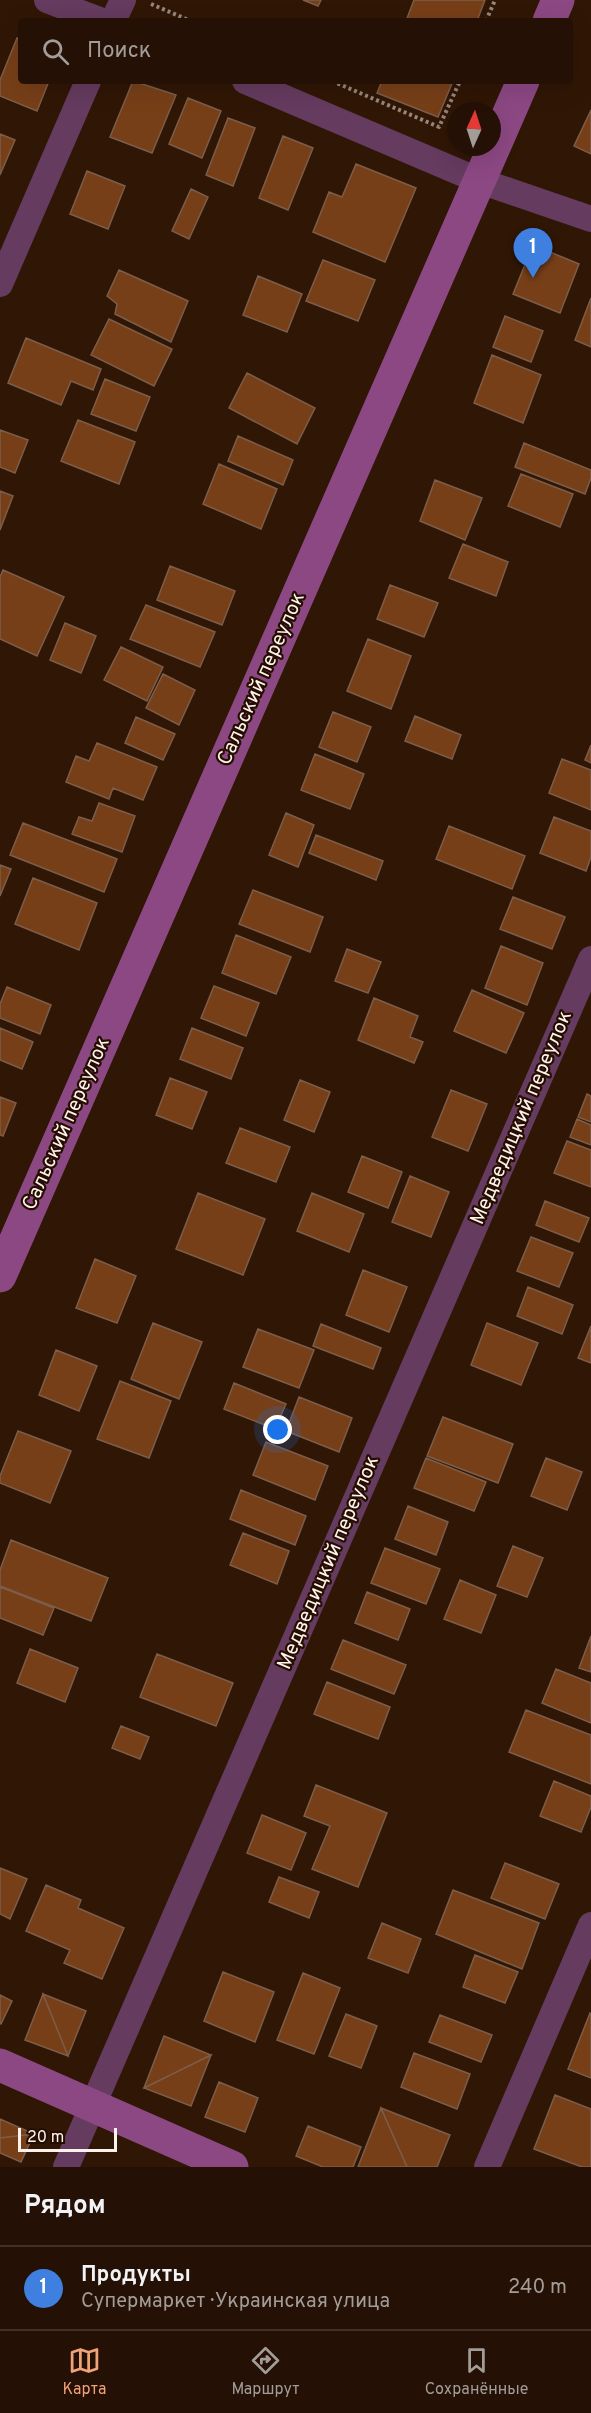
<!DOCTYPE html>
<html lang="ru">
<head>
<meta charset="utf-8">
<style>
	body { margin:0; font-family:Overpass,sans-serif; background:#301e13; color:#f1f3f6 }
	.compass { position:absolute; left:447px; top:102px; width:54px; height:54px; border-radius:50%; background:#241004; box-shadow:0 6px 24px #0002; rotate:3deg }
	.scale { position:absolute; left:18px; bottom:15px; width:99px; box-sizing:border-box; padding-left:6px; border:3px solid #fef3ec; border-top:0; font-size:16px; line-height:21px; white-space:nowrap; color:#fef3ec; -webkit-text-stroke:4px #250d00; paint-order:stroke }
	.you { position:absolute; left:278px; top:1430px; width:21px; height:21px; margin:-15px; border:4px solid #fff; border-radius:50%; background:#1a73e8; box-shadow:0 0 0 9px #1a73e833 }
	.badge { display:grid; place-items:center; width:39px; height:39px; border-radius:50%; background:#f0a279; color:#fff; font-size:20px; font-weight:700 }
	.pin { position:absolute; translate:-50% -50px; filter:drop-shadow(0 2px 3px #0008) }
	.pin::after { content:''; position:absolute; top:32px; width:21px; height:18px; background:inherit; clip-path:polygon(0 0,100% 0,50% 100%) }
	.list { margin:0; padding:0; list-style:none }
	h2 { display:flex; justify-content:space-between; align-items:center; height:78px; margin:0; padding:0 24px; font-size:26px }
	h2 small { font-size:20px; font-weight:400; color:#a39d9a }
	.list li { display:grid; grid-template-columns:39px 1fr auto; gap:18px; align-items:center; box-sizing:border-box; height:84px; padding:0 24px; border-top:2px solid #413026 }
	.list b { display:block; font-size:22px; white-space:nowrap }
	.list p { margin:0; font-size:20px; white-space:nowrap; color:#a39d9a }
	.list em { font-size:20px; font-style:normal; color:#a39d9a }
	.icon { flex:none; width:33px; height:33px; fill:none; stroke:currentColor; stroke-width:2; stroke-linecap:round; stroke-linejoin:round }
	.map { position:relative; flex:none; width:591px; height:2167px; overflow:hidden }
	.search { position:absolute; background:#241004; box-shadow:0 6px 24px #0002; left:18px; right:18px; top:18px; height:66px; display:flex; align-items:center; gap:15px; box-sizing:border-box; padding:0 21px; border-radius:6px; color:#a39d9a; font-size:22px }
	.sheet { height:162px; background:#241004 }
	nav { display:flex; justify-content:space-around; align-items:center; box-sizing:border-box; height:84px; border-top:2px solid #413026; background:#241004; font-size:16px; color:#a39d9a }
	nav a { display:grid; justify-items:center; gap:3px }
	nav .on { color:#f0a279 }
	.map>svg:first-child { display:block }
	.building { fill:#773f18; stroke:#7c5d4a; stroke-width:1.5 }
	.lines { fill:none; stroke-linecap:round; stroke-linejoin:round }
	.path { stroke:#98867a; stroke-width:4; stroke-dasharray:3 3; stroke-linecap:butt }
	.street { stroke:#653b5f; stroke-width:26 }
	.secondary { stroke:#8c4883; stroke-width:33 }
	.labels { text-anchor:middle; dominant-baseline:central; stroke-width:4.5; stroke-linejoin:round; paint-order:stroke }
	.street-label { font-size:20px; fill:#fef3ec; stroke:#250d00 }
</style>
</head>
<body>
<div class="map">
<svg width="591" height="2167" viewBox="0 0 591 2167">
	<rect width="100%" height="100%" fill="#301605"/>
	<path class="building" d="M303,0H321L318,6Z
		M414,0H485L477,21H406Z
		M17,38L21,40V81H49L37,111L0,96V80Z
		M133,81L176,95L152,153L110,137Z
		M382,81H453L438,117L377,93Z
		M188,98L221,111L202,158L169,144Z
		M591,110V154L574,146Z
		M228,118L255,128L233,186L206,175Z
		M0,134L15,140L0,175Z
		M283,136L313,148L288,210L259,198Z
		M356,164L416,188L385,262L313,232L329,192L342,197Z
		M87,171L125,186L108,229L70,214Z
		M191,189L208,197L189,239L172,231Z
		M533,245L579,264L560,313L513,294Z
		M323,260L375,280L358,321L306,301Z
		M119,270L188,301L171,342L115,314L117,304L107,296Z
		M258,276L302,294L287,332L243,315Z
		M591,298V347L575,340Z
		M505,316L543,331L531,362L493,347Z
		M109,319L172,349L154,386L91,355Z
		M26,338L101,369L93,390L71,381L61,405L8,383Z
		M492,355L541,375L523,423L474,403Z
		M247,373L315,408L297,444L229,408Z
		M105,379L150,397L136,431L91,414Z
		M78,420L135,442L119,484L61,461Z
		M0,430L28,440L15,473L0,467Z
		M238,436L293,460L283,485L228,461Z
		M524,443L591,470V478L585,494L515,467Z
		M219,464L277,489L261,529L203,504Z
		M521,474L573,494L560,527L508,506Z
		M435,480L482,498L465,540L420,521Z
		M0,491L13,496L0,530Z
		M463,544L508,562L496,596L449,578Z
		M170,566L235,591L222,625L157,600Z
		M3,570L64,597L37,656L0,639V577Z
		M390,585L438,603L424,637L377,619Z
		M146,605L215,632L200,667L130,639Z
		M65,623L96,636L81,673L50,660Z
		M368,639L411,656L391,709L347,691Z
		M121,647L163,667L147,701L104,680Z
		M163,674L195,690L179,725L146,708Z
		M333,712L371,727L357,762L319,747Z
		M415,716L461,735L452,759L405,741Z
		M136,717L175,734L163,760L125,743Z
		M97,743L157,767L143,800L113,788L109,799L66,782L76,756L89,761Z
		M591,745V763L585,760Z
		M315,754L364,774L350,809L301,790Z
		M562,759L591,770V810L549,793Z
		M99,803L135,816L122,852L72,834L79,817L92,821Z
		M286,813L314,825L298,867L269,855Z
		M554,817L591,831V857L586,871L540,853Z
		M23,823L117,859L104,892L10,855Z
		M449,826L525,856L512,889L436,859Z
		M316,835L383,861L376,880L309,853Z
		M0,865L11,869L0,896Z
		M33,878L97,903L79,950L15,924Z
		M253,890L323,917L310,952L239,924Z
		M513,897L565,917L552,949L500,929Z
		M236,935L291,957L276,994L222,973Z
		M501,946L543,963L527,1005L485,988Z
		M347,949L381,962L368,993L335,981Z
		M214,986L259,1003L246,1036L201,1018Z
		M7,987L51,1005L40,1034L0,1018V1004Z
		M472,990L524,1013L506,1053L454,1031Z
		M374,998L418,1016L410,1037L423,1042L414,1063L358,1040Z
		M0,1028L33,1042L22,1069L0,1060Z
		M192,1028L243,1048L231,1079L180,1059Z
		M170,1078L207,1092L192,1129L156,1115Z
		M300,1080L330,1092L314,1132L284,1120Z
		M451,1090L487,1104L468,1151L432,1137Z
		M587,1094L591,1096V1122L578,1117Z
		M0,1097L16,1103L3,1136L0,1135Z
		M577,1119L591,1125V1145L570,1137Z
		M240,1128L290,1147L276,1182L226,1163Z
		M567,1141L591,1150V1187L554,1173Z
		M362,1156L402,1172L388,1208L348,1192Z
		M410,1176L449,1192L431,1237L392,1222Z
		M198,1193L265,1219L243,1275L176,1249Z
		M312,1193L364,1214L349,1252L297,1231Z
		M545,1201L589,1218L579,1242L536,1225Z
		M531,1237L573,1253L559,1287L517,1271Z
		M95,1259L136,1276L117,1323L76,1308Z
		M363,1270L407,1287L389,1332L346,1315Z
		M528,1287L573,1305L562,1334L517,1316Z
		M153,1323L202,1342L179,1399L131,1379Z
		M487,1323L538,1343L521,1385L471,1365Z
		M321,1324L381,1348L373,1369L313,1346Z
		M591,1326V1363L578,1358Z
		M258,1329L314,1350L299,1388L243,1367Z
		M56,1350L97,1366L79,1411L39,1395Z
		M120,1381L171,1401L149,1458L97,1439Z
		M234,1383L286,1404L275,1429L224,1409Z
		M299,1397L352,1418L339,1452L286,1431Z
		M443,1417L513,1444L498,1483L427,1456Z
		M18,1431L71,1451L50,1503L0,1483V1476Z
		M266,1442L328,1466L315,1500L253,1475Z
		M426,1458L486,1482L474,1511L414,1488Z
		M546,1458L582,1472L567,1510L531,1496Z
		M241,1490L306,1516L295,1545L230,1519Z
		M408,1506L448,1522L436,1555L395,1539Z
		M243,1533L289,1551L277,1584L230,1565Z
		M11,1540L108,1578L91,1621L0,1586V1570Z
		M513,1546L543,1558L527,1597L497,1586Z
		M385,1548L440,1569L426,1604L371,1583Z
		M460,1580L496,1595L481,1633L444,1619Z
		M0,1587L54,1608L43,1635L0,1618Z
		M367,1592L410,1609L398,1640L355,1623Z
		M591,1636V1672L579,1668Z
		M343,1640L406,1665L394,1694L331,1669Z
		M30,1649L78,1668L65,1702L17,1683Z
		M157,1654L233,1683L216,1726L140,1697Z
		M556,1669L591,1683V1723L542,1703Z
		M327,1682L390,1707L378,1739L314,1714Z
		M526,1710L591,1735V1784L509,1752Z
		M121,1726L149,1737L140,1759L112,1748Z
		M554,1781L591,1796V1807L581,1832L540,1816Z
		M316,1785L387,1813L358,1887L312,1869L330,1826L304,1816Z
		M262,1815L306,1833L291,1870L247,1853Z
		M505,1863L559,1884L545,1919L491,1898Z
		M0,1868L27,1879L10,1919L0,1914Z
		M279,1877L319,1892L309,1918L269,1902Z
		M46,1885L81,1900L78,1908L124,1928L102,1979L64,1963L70,1950L26,1931Z
		M453,1890L539,1923L522,1969L436,1934Z
		M382,1923L421,1939L408,1973L368,1958Z
		M475,1955L518,1972L505,2003L463,1987Z
		M223,1972L274,1992L255,2042L204,2021Z
		M303,1973L340,1988L314,2054L277,2040Z
		M43,1994L68,2056L25,2040Z
		M43,1994L86,2011L68,2056Z
		M0,1995L12,2001L1,2024L0,2023Z
		M590,2013L591,2014V2078L568,2069Z
		M346,2014L377,2026L361,2068L329,2056Z
		M440,2015L492,2035L481,2062L429,2042Z
		M164,2036L211,2055L144,2088Z
		M414,2053L470,2074L457,2109L401,2087Z
		M211,2055L191,2106L144,2088Z
		M219,2082L258,2098L245,2132L205,2117Z
		M555,2095L591,2109V2167H582L534,2149Z
		M381,2108L450,2135L437,2167H407Z
		M381,2108L407,2167H358Z
		M0,2119L34,2134L0,2138Z
		M308,2126L361,2147L353,2167H323L296,2156Z
		M34,2134L21,2162L0,2153V2138Z"/>
	<g class="lines">
		<path class="path" d="M151,4L191,21
			M486,21L495,0
			M332,81L439,127L460,81"/>
		<path class="street" d="M47,0L102,21
			M113,21L123,0
			M245,81L480,181L591,219
			M0,284L88,81
			M66,2167L591,959
			M487,2167L591,1925"/>
		<path class="secondary" d="M549,21L558,0
			M0,1276L523,81
			M0,2065L232,2167"/>
	</g>
	<g class="labels">
		<g class="street-label">
			<text transform="translate(262 679) rotate(-66)">Сальский переулок</text>
			<text transform="translate(522 1118) rotate(-67)">Медведицкий переулок</text>
			<text transform="translate(67 1124) rotate(-66)">Сальский переулок</text>
			<text transform="translate(329 1563) rotate(-67)">Медведицкий переулок</text>
		</g>
	</g>
</svg>
<svg class="compass" viewBox="-18 -18 36 36"><path d="M0-13l5 13h-10z" fill="#e53935"/><path d="M0 13l5-13h-10z" fill="#a39d9a"/></svg>
<div class="scale">20 m</div>
<div class="you"></div>
<div class="pin badge" style="left:533px;top:278px;background:#3f7fe0">1</div>
<div class="search"><svg class="icon" aria-label="search" viewBox="0 0 24 24"><circle cx="10" cy="10" r="6"/><path d="M15 15l6 6"/></svg>Поиск</div>
</div>
<section class="sheet">
<h2>Рядом<small></small></h2>
<ul class="list">
<li><span class="badge" style="background:#3f7fe0">1</span><div><b>Продукты</b><p>Супермаркет · Украинская улица</p></div><em>240 m</em></li>
</ul>
</section>
<nav>
<a class="on"><svg class="icon" aria-label="map" viewBox="0 0 24 24"><path d="M3 6l6-2 6 2 6-2v14l-6 2-6-2-6 2zM9 4v14M15 6v14"/></svg>Карта</a>
<a><svg class="icon" aria-label="directions" viewBox="0 0 24 24"><path d="M12 3l9 9-9 9-9-9zM9 14v-3h6M13 9l2 2-2 2"/></svg>Маршрут</a>
<a><svg class="icon" aria-label="saved" viewBox="0 0 24 24"><path d="M7 4h10v16l-5-4-5 4z"/></svg>Сохранённые</a>
</nav>
</body>
</html>
